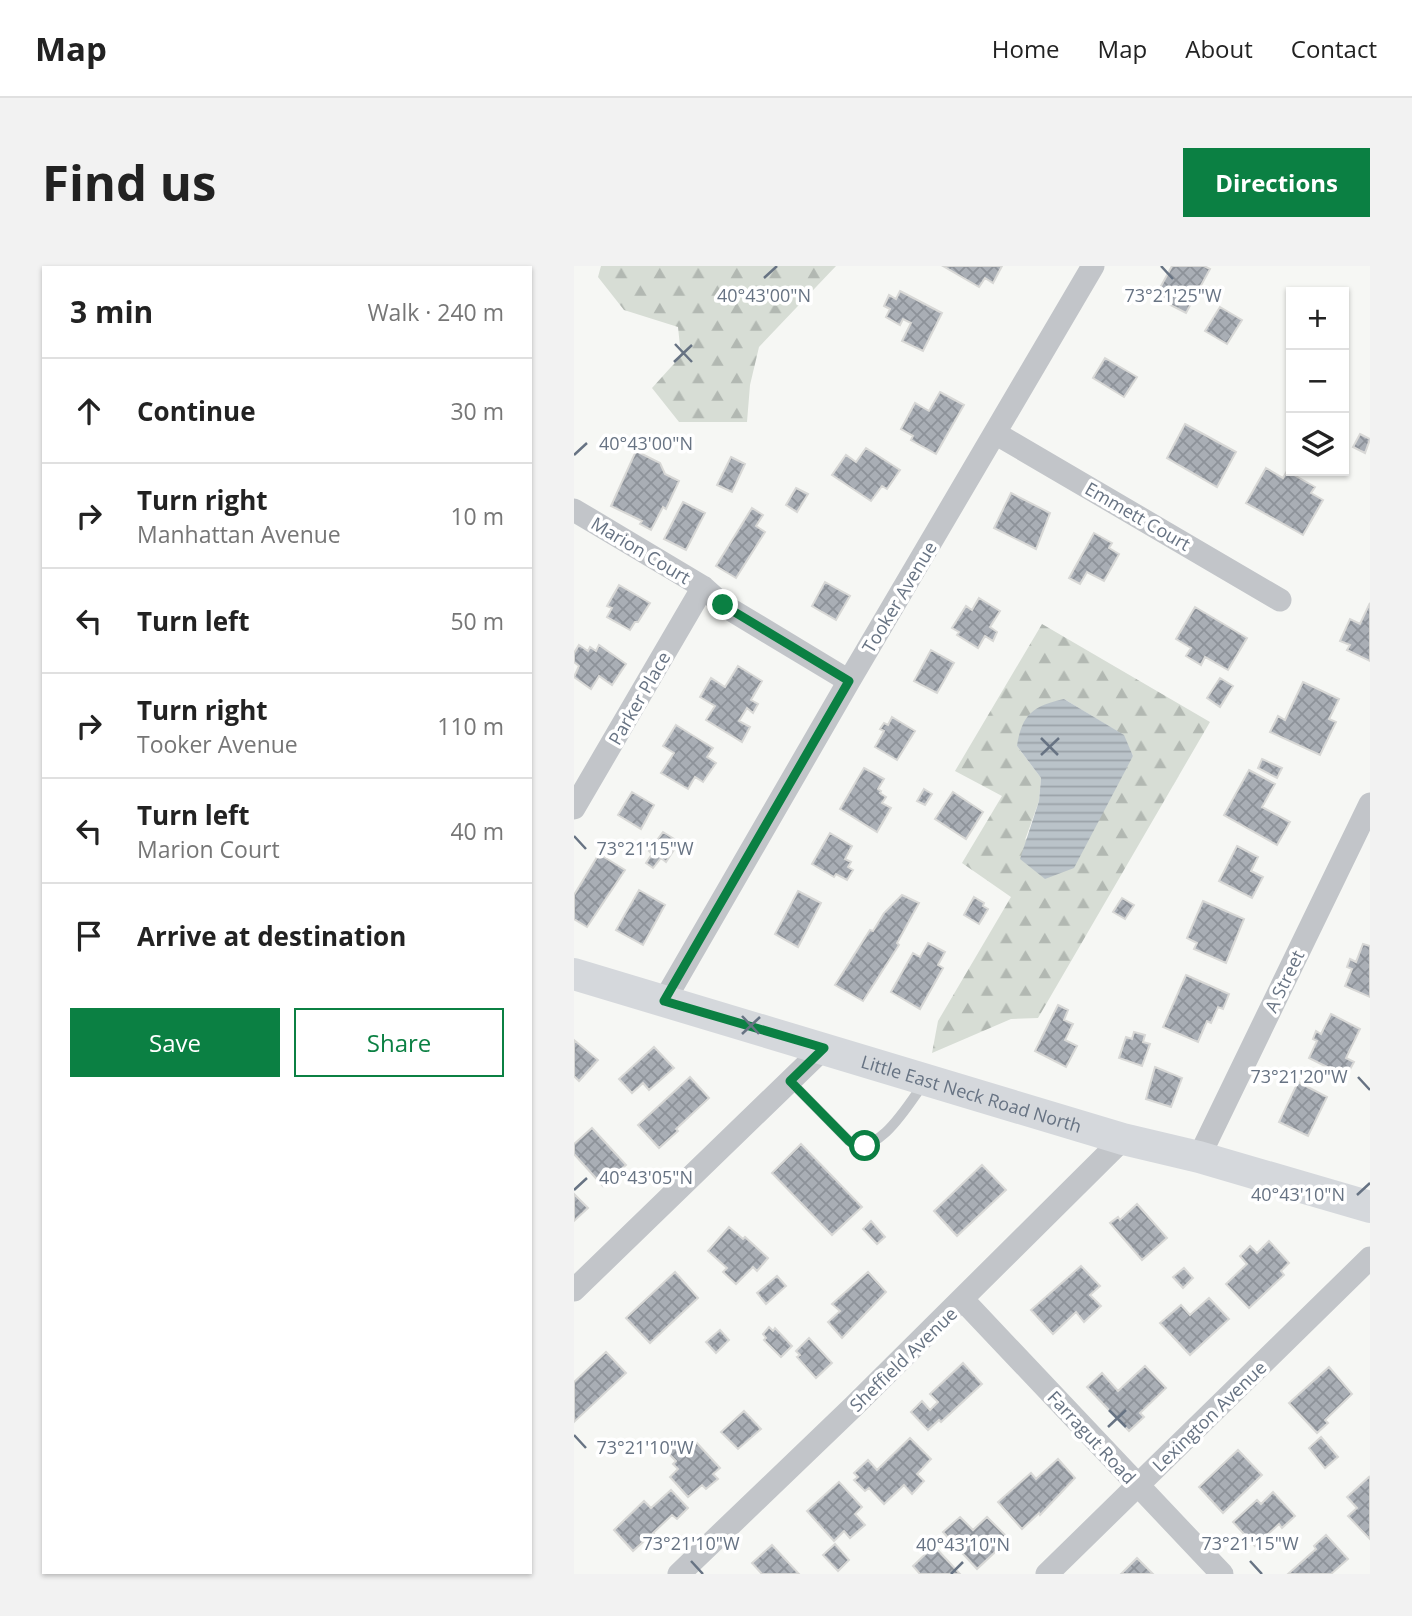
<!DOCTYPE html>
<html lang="en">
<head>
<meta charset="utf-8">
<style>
	body { margin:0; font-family:"Open Sans",sans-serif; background:#f2f2f2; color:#222 }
	.controls { position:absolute; right:21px; top:21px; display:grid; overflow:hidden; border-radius:0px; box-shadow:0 2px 5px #0004 }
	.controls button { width:63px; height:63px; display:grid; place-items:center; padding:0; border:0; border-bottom:2px solid #e0e0e0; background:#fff; color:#222; font:35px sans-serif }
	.stop { position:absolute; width:21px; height:21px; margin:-16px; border:5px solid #0b8043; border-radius:50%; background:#fff }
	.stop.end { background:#0b8043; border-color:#fff; box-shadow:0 2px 7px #0008 }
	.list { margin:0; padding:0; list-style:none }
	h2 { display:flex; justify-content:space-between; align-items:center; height:91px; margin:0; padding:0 28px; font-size:30px }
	h2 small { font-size:23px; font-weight:400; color:#767676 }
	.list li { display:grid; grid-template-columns:46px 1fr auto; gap:21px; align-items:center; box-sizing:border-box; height:105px; padding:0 28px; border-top:2px solid #e0e0e0 }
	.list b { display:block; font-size:26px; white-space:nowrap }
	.list p { margin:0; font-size:23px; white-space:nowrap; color:#767676 }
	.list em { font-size:23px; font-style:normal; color:#767676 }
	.actions { display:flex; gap:14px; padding:21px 28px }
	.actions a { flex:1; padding:16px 0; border:2px solid #0b8043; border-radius:0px; text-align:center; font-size:24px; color:#0b8043 }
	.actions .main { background:#0b8043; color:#fff }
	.icon { flex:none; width:38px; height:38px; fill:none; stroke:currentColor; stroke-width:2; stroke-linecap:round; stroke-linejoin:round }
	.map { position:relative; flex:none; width:796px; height:1308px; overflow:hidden; border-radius:0px }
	header { display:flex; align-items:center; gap:42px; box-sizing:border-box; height:98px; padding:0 35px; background:#fff; border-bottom:2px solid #e0e0e0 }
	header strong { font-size:33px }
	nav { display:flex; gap:38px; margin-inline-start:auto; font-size:24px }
	.intro { display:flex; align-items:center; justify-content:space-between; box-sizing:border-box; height:168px; padding:0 42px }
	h1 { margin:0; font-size:49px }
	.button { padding:18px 32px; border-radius:0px; background:#0b8043; color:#fff; font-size:24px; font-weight:700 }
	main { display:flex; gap:42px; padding:0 42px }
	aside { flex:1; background:#fff; border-radius:0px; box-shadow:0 2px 5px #0004 }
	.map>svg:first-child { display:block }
	.forest { fill:url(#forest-firs); fill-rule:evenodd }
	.water { fill:url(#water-rules) }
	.building { fill:url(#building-cross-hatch); stroke:#d8d8d6; stroke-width:2 }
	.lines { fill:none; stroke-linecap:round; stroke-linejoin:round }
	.lane { stroke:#c2c5c9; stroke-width:10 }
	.street { stroke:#c2c5c9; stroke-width:23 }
	.secondary { stroke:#d5d8dc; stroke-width:32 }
	.route { stroke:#0b8043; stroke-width:9 }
	.ticks { fill:none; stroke:#677383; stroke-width:2.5 }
	.labels { text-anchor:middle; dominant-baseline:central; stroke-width:7; stroke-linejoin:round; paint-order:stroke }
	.street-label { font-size:18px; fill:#677383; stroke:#fff }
	.ticks-label { font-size:18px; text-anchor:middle; fill:#677383; stroke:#fff; stroke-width:7; stroke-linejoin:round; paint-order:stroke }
</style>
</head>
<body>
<header>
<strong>Map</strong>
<nav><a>Home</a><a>Map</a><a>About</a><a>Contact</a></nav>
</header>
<div class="intro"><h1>Find us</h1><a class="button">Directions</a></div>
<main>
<aside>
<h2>3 min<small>Walk · 240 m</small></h2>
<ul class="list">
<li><svg class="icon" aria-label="ahead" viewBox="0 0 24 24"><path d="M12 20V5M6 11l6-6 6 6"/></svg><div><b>Continue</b></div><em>30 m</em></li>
<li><svg class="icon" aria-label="right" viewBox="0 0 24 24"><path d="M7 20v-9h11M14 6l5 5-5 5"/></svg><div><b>Turn right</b><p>Manhattan Avenue</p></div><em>10 m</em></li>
<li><svg class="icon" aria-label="left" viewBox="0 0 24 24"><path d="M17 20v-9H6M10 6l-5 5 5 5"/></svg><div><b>Turn left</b></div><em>50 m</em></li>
<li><svg class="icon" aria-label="right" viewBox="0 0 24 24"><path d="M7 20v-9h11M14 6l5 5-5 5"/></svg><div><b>Turn right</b><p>Tooker Avenue</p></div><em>110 m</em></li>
<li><svg class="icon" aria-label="left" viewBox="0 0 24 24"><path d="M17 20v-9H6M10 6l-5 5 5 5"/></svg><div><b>Turn left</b><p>Marion Court</p></div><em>40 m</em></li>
<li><svg class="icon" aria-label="arrive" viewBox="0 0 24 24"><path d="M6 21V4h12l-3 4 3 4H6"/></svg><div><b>Arrive at destination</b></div></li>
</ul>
<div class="actions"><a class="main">Save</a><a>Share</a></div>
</aside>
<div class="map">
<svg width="796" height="1308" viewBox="0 0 796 1308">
	<defs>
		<pattern id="forest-firs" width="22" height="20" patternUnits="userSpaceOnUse" patternTransform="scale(1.75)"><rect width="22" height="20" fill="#d7ddd5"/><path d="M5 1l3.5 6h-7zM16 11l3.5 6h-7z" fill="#b2b8b2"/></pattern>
		<pattern id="water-rules" width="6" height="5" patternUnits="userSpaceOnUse" patternTransform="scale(1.75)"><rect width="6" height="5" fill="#bac3c9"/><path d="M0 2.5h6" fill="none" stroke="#9ba3a9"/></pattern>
		<pattern id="building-cross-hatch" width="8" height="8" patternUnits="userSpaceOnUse" patternTransform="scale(1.75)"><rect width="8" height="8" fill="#a9aeb5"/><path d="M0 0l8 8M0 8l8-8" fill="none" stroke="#8d9299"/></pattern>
	</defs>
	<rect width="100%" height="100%" fill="#f6f7f4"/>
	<path class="forest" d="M27,0H262L185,81L176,119L173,156H105L78,122L107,90L104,61L50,44L24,11Z
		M468,358L636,456L464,752L437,753L358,787L364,755L437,631L388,597L428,530L381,505ZM490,433L549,469L559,490L550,503L451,574L465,535L467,512L443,480Z"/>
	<path class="water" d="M490,433L550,469L559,490L500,602L471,613L446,593L465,535L467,512L443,480C448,448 459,440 490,433Z"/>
	<path class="building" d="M369,0H428L419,17L411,12L405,21Z
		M598,0H630L636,3L612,47L581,31Z
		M326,25L368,47L349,85L328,75L337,57L329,53L326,59L312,51L316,43L310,40L315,29L322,33Z
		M646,41L668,54L653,78L631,65Z
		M531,92L563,111L550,131L519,112Z
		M366,126L390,139L362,188L337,174L339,170L327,163L341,137L355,145Z
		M611,158L662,186L643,221L593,192Z
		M786,168L796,173L791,187L779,181Z
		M292,182L326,204L313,223L308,220L297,235L258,209L272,189L282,196Z
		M62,185L86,197L91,208L105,215L92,243L89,241L77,264L66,258L68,255L37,240Z
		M157,191L171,198L158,226L143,219Z
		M692,202L709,212L713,205L741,221L737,227L749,234L729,269L672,237Z
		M222,222L234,228L223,246L212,239Z
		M437,227L476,247L462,283L420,262Z
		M109,236L131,247L112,284L90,273Z
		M178,242L189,249L182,260L191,266L162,312L142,300Z
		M520,267L538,277L535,282L545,288L530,315L513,306L506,318L495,312Z
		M251,316L276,330L262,354L238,340Z
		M45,319L76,337L64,356H61L56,364L33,351L38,342L33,340Z
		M405,332L426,345L416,361L423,366L419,375L411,370L404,382L383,369L385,366L378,362L392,340L398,344Z
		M796,337V395L773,384L776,379L766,375L776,353L786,358Z
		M621,341L673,372L654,404L631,391L627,399L612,390L617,382L602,373Z
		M5,379L14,385L16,381L22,385L25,379L52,398L38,419L25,410L17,423L0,411L5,400L0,396V387Z
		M357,384L380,397L363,427L340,415Z
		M164,400L188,415L177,434L184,438L179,447L173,442L165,455L176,461L168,476L132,454L141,440L126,431L137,412L151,421Z
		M646,412L659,420L646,441L633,432Z
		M729,416L765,433L755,453L762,456L746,489L696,466L704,450L711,454Z
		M318,451L341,465L323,494L301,481L310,465L306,463L310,457L314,459Z
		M102,459L139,482L133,491L142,497L129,516L121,511L114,523L87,507L100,487L89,480Z
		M688,493L708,502L703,512L684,502Z
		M290,502L310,513L304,523L307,525L306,527L312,531L308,537L317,542L303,566L266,543Z
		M675,504L701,518L688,541L716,556L703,579L650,549Z
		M350,523L358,528L351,539L343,535Z
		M58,526L80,539L67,563L44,549Z
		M379,526L409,546L392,573L361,553Z
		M89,566L105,576L92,596L87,592L79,602L72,597L78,588L75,585Z
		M256,567L278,580L271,593L277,596L274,601L279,604L273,614L262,608L260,611L238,598Z
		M663,580L684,591L677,605L689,611L678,632L645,615Z
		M25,588L51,604L13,661L0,653V629Z
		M65,624L91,639L69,679L42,664Z
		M224,625L247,637L224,681L201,668Z
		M328,629L345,637L323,677L325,679L289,735L261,719L296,664L299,665L310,647Z
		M400,631L410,637L409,640L414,643L405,658L390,649Z
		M548,632L560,639L551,653L539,646Z
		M629,635L670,653L652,697L620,683L623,677L613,672Z
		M354,677L371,686L364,699L369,702L346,743L317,726L339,687L346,691Z
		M789,678L796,680V731L771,720L778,703L773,701L776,693L782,696Z
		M612,709L655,728L649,743L644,741L637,757L633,755L624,776L589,761Z
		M484,739L494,744L490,754L499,758L491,774L503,780L492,801L461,785Z
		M757,748L786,763L772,792L780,796L774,807L766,804L765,807L735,792L743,775L739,773L742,765L747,768Z
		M560,766L571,769L569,776L576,778L568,800L545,792L552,771L558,773Z
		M0,774L24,794L5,815L0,810Z
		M80,781L100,802L75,824L69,817L58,827L45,813Z
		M581,801L608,812L597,841L572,833Z
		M116,811L135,832L102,863L104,865L85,882L64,859Z
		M724,816L753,831L734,870L705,856Z
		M18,862L52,899L29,920L0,888V878Z
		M227,878L288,941L258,969L198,907Z
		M408,899L432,924L383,970L360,945Z
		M0,928L14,942L0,955Z
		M563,938L593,972L568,994L536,957L544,951L546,954Z
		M297,955L311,971L303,978L289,963Z
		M155,961L169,973L171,971L194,992L183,1005L179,1001L162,1018L149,1006L153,1002L134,985Z
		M695,975L715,997L707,1005L710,1009L675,1042L652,1018L673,998L666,990L676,980L683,987Z
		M507,1000L526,1020L516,1029L527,1040L510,1056L502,1046L479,1068L457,1044Z
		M610,1002L619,1012L609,1022L599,1011Z
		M101,1006L124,1032L76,1077L52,1052Z
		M294,1006L312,1026L268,1072L254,1056L266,1045L258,1038Z
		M203,1010L212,1020L192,1038L183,1027Z
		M635,1032L655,1053L616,1089L586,1057L607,1039L616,1049Z
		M195,1061L199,1065L201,1062L218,1080L207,1091L190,1074L192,1072L189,1068Z
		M146,1064L155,1074L142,1087L132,1076Z
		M235,1072L258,1097L242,1112L223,1091L226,1089L222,1085Z
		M32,1086L52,1107L0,1156V1116Z
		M389,1097L408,1118L367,1156L365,1154L354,1164L337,1146L348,1135L356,1144L364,1136L356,1128Z
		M571,1100L592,1122L566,1147L570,1151L555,1165L513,1121L528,1107L544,1125Z
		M755,1101L778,1128L751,1154L754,1157L743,1167L715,1137Z
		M170,1145L187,1163L164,1183L147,1166Z
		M747,1171L764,1191L751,1202L735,1182Z
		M336,1172L357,1193L343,1208L350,1215L338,1228L330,1219L310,1238L295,1222L291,1225L280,1214L284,1211L280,1207L294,1194L303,1204Z
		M121,1175L146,1202L139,1208L144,1213L132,1223L128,1219L114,1231L96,1211L104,1203L99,1198L102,1195L92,1185L101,1177L109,1186Z
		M664,1184L688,1209L649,1247L625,1221Z
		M484,1193L501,1212L466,1249L465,1247L448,1263L424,1236L457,1207L462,1213Z
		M795,1211L796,1213V1273L774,1250L783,1242L773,1231Z
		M265,1216L288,1241L281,1248L291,1259L276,1272L270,1265L260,1275L233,1245Z
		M97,1224L114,1242L103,1253L98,1249L79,1267L82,1270L74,1277L71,1274L59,1285L40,1264L70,1235L77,1242Z
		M699,1226L721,1250L708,1262L705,1258L681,1280L659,1256L683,1234L687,1238Z
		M386,1251L399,1264L413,1251L435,1273L403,1303L369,1266Z
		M752,1269L774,1293L757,1308H714L742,1283L740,1280Z
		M261,1278L275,1294L264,1305L249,1289Z
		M198,1279L225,1308H188L178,1297Z
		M360,1280L386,1308H346L339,1300Z
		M563,1292L579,1308H547Z"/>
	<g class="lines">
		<path class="lane" d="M216,815L275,875C302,895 336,836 350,817"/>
		<path class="street" d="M421,167L706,334
			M0,244L129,321L149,339L275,415
			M0,542L129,321
			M90,735L275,415L519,0
			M625,891L796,538
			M0,1024L250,782
			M389,1034L648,1308
			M105,1308L280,1140L549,873
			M473,1308L796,992"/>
		<path class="secondary" id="s1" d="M0,708L549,873L625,891L796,941"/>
	</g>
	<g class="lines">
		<path class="route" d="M149,339L275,415L90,735L250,782L216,815L275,875L281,880H291"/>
	</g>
	<path class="ticks" d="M587,0L599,13M190,12L203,0M101,78L118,96M100,96L118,79M0,189L13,177M467,472L484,489M467,489L485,472M0,570L12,583M168,750L185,768M168,768L186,751M784,811L796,824M0,924L13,912M783,929L796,917M535,1144L552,1161M534,1161L552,1144M0,1169L12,1182M117,1295L129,1308M676,1295L688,1308M377,1308L389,1296"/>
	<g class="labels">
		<g class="street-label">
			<text transform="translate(564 250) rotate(30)">Emmett Court</text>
			<text transform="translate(67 284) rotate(31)">Marion Court</text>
			<text transform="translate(325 331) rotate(-59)">Tooker Avenue</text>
			<text transform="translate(65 432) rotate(-60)">Parker Place</text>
			<text transform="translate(710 715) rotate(-64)">A Street</text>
			<text stroke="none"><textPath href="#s1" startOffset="415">Little East Neck Road North</textPath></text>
			<text transform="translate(329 1093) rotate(-44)">Sheffield Avenue</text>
			<text transform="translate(635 1150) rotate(-44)">Lexington Avenue</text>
			<text transform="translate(518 1171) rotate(47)">Farragut Road</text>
		</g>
	</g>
	<g class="ticks-label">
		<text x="190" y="36">40°43'00"N</text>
		<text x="599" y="36">73°21'25"W</text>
		<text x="72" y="184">40°43'00"N</text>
		<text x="71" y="589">73°21'15"W</text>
		<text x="725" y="817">73°21'20"W</text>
		<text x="72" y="918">40°43'05"N</text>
		<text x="724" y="935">40°43'10"N</text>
		<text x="71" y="1188">73°21'10"W</text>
		<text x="117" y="1284">73°21'10"W</text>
		<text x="676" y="1284">73°21'15"W</text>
		<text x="389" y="1285">40°43'10"N</text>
	</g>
</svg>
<div class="controls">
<button>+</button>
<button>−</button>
<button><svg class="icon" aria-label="layers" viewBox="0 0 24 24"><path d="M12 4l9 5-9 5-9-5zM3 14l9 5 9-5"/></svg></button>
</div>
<div class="stop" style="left:291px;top:880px"></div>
<div class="stop end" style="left:149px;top:339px"></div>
</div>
</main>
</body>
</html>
